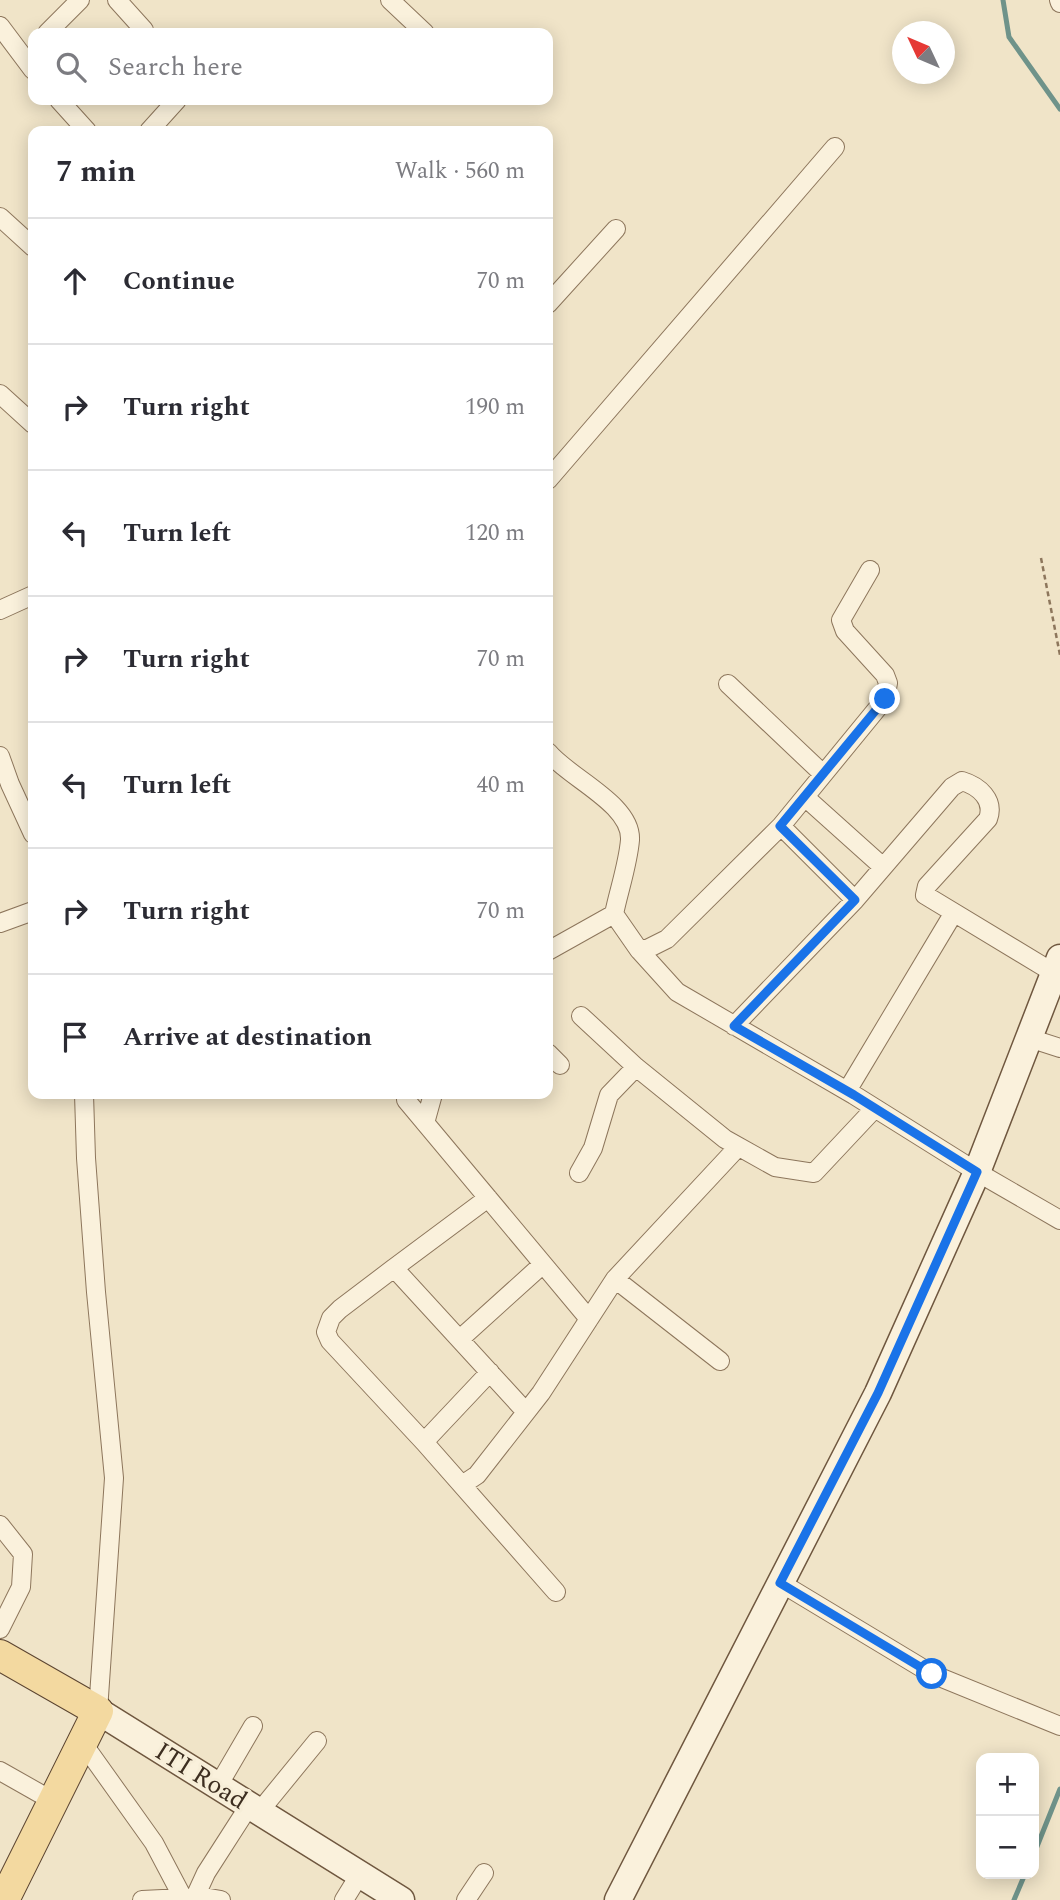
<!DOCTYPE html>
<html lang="en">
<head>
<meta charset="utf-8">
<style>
	body { margin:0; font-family:Spectral,serif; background:#f2f2f3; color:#2b2b33 }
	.controls { position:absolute; right:21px; bottom:21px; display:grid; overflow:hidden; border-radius:14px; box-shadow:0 4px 18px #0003 }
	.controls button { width:63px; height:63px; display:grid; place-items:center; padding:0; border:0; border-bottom:2px solid #e1e1e2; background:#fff; color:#2b2b33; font:35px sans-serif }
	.compass { position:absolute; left:892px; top:21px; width:63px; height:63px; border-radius:50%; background:#fff; box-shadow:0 4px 18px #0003; rotate:314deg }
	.stop { position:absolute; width:21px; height:21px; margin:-16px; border:5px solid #1a73e8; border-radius:50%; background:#fff }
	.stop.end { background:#1a73e8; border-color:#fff; box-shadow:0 2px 7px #0008 }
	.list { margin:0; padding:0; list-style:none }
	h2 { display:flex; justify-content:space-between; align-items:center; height:91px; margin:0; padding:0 28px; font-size:30px }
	h2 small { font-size:23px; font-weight:400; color:#7c7c81 }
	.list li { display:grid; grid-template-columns:46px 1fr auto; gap:21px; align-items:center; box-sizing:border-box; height:126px; padding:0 28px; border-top:2px solid #e1e1e2 }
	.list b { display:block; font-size:26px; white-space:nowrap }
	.list em { font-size:23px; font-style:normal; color:#7c7c81 }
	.icon { flex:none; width:38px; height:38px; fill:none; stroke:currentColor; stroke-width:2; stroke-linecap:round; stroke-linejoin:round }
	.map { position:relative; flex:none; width:1060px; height:1900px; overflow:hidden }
	.search { position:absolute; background:#fff; box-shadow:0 4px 18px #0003; left:28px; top:28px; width:525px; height:77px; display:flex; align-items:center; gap:18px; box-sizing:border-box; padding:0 24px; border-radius:14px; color:#7c7c81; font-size:26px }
	.panel { position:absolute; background:#fff; box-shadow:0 4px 18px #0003; left:28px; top:126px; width:525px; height:973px; border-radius:14px }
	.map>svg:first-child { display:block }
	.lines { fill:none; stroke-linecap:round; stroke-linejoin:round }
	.stream { stroke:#6f938a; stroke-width:5 }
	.street-casing { stroke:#8d765c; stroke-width:20 }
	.secondary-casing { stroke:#6f573f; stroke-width:29 }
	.primary-casing { stroke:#5b4430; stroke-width:32 }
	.path { stroke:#8d765c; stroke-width:2.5; stroke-dasharray:5 3.5; stroke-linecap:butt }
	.street { stroke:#faf1dc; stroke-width:18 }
	.secondary { stroke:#faf1dc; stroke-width:26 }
	.primary { stroke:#f3d9a0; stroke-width:30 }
	.route { stroke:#1a73e8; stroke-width:9 }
	.labels { text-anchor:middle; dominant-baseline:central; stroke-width:6; stroke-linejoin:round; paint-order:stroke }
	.street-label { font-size:26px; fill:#3d2e20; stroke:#f7eed8 }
</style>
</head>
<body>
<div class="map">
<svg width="1060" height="1900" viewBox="0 0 1060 1900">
	<rect width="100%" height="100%" fill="#f0e4c8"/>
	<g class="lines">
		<path class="stream" d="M1003,0L1009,37L1060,109
			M1034,1854L1060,1789
			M1014,1900L1025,1874"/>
		<defs>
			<path id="street" d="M117,0L144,30
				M390,0L425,33
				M1059,0L1060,3
				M0,26L33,70
				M47,33L80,0
				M59,100L87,131
				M149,131L177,100
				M0,217L33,247
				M548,304L616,229
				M0,394L33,424
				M548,480L835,147
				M0,610L33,595
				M728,684L823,774
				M548,752C569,778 632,804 630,840C628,864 619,890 614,914L639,950L649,948L667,939L781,826L885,699L888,683L885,675L845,631L841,620L870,570
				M0,756L10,784L33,834
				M805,797L883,867
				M781,826L855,900
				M0,923L33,911
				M639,950L677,992L854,1095L977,1172L1060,1220
				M548,951L614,914
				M581,1016L636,1067L725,1139L775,1167L814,1173L875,1108
				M734,1026L855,900L952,787L962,781C979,786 995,800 988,819L927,886L925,895L1054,973
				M1029,1038L1060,1048
				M548,1053L560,1065
				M847,1091L953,914
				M84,1094L86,1158L96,1292L114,1478L98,1711
				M406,1100L589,1319
				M425,1123L433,1094
				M579,1173L593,1148L609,1095L636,1067
				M488,1198L394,1268L526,1412
				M394,1268L340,1309L331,1318L326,1332L330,1341L424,1442L556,1592
				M615,1279L720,1361
				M460,1339L543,1264
				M424,1442L490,1372
				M462,1485L477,1475L541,1393L615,1279L738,1147
				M0,1525L23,1554L21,1587L0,1629
				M781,1583L932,1674L1060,1726
				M82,1742L154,1843L183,1898
				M0,1771L53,1801
				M218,1786L253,1726
				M259,1812L317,1741
				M195,1897L206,1873L249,1806
				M142,1900L204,1897L221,1900
				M344,1900L360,1874
				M466,1900L484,1873"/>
			<path id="secondary" d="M98,1711L401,1900
				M618,1900L878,1393L977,1172L1060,958"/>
			<path id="primary" d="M0,1655L98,1711L4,1900"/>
		</defs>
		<use href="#street" class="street-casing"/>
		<use href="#secondary" class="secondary-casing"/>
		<use href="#primary" class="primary-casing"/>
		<path class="path" d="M1041,558L1060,655"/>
		<use href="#street" class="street"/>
		<use href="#secondary" class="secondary"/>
		<use href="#primary" class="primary"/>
	</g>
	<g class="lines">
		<path class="route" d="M885,699L780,826L855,900L734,1026L854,1095L977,1172L878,1393L780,1583L932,1674"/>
	</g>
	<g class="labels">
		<g class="street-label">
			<text transform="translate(201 1776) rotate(32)">ITI Road</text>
		</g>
	</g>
</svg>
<div class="controls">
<button>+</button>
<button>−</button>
</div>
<svg class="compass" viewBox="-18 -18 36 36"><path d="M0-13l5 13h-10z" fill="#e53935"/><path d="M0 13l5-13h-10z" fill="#7c7c81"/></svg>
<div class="stop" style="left:932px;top:1674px"></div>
<div class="stop end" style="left:885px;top:699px"></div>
<div class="search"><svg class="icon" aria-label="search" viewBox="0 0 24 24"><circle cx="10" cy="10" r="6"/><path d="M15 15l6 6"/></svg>Search here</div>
<section class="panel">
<h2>7 min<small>Walk · 560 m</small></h2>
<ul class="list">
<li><svg class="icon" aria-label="ahead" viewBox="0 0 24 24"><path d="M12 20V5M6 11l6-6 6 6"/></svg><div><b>Continue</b></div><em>70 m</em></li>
<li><svg class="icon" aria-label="right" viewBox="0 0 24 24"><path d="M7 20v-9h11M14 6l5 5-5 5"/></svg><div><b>Turn right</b></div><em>190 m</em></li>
<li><svg class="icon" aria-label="left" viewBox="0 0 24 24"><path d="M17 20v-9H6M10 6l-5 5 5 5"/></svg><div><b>Turn left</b></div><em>120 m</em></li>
<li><svg class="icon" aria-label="right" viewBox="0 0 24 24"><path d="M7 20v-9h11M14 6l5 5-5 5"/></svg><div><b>Turn right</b></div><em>70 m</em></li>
<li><svg class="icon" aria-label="left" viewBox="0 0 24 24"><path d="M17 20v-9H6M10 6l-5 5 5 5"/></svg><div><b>Turn left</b></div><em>40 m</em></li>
<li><svg class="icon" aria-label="right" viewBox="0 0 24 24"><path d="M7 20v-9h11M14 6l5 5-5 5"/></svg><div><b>Turn right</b></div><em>70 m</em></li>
<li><svg class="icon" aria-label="arrive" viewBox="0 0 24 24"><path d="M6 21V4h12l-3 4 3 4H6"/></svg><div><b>Arrive at destination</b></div></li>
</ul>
</section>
</div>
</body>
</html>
